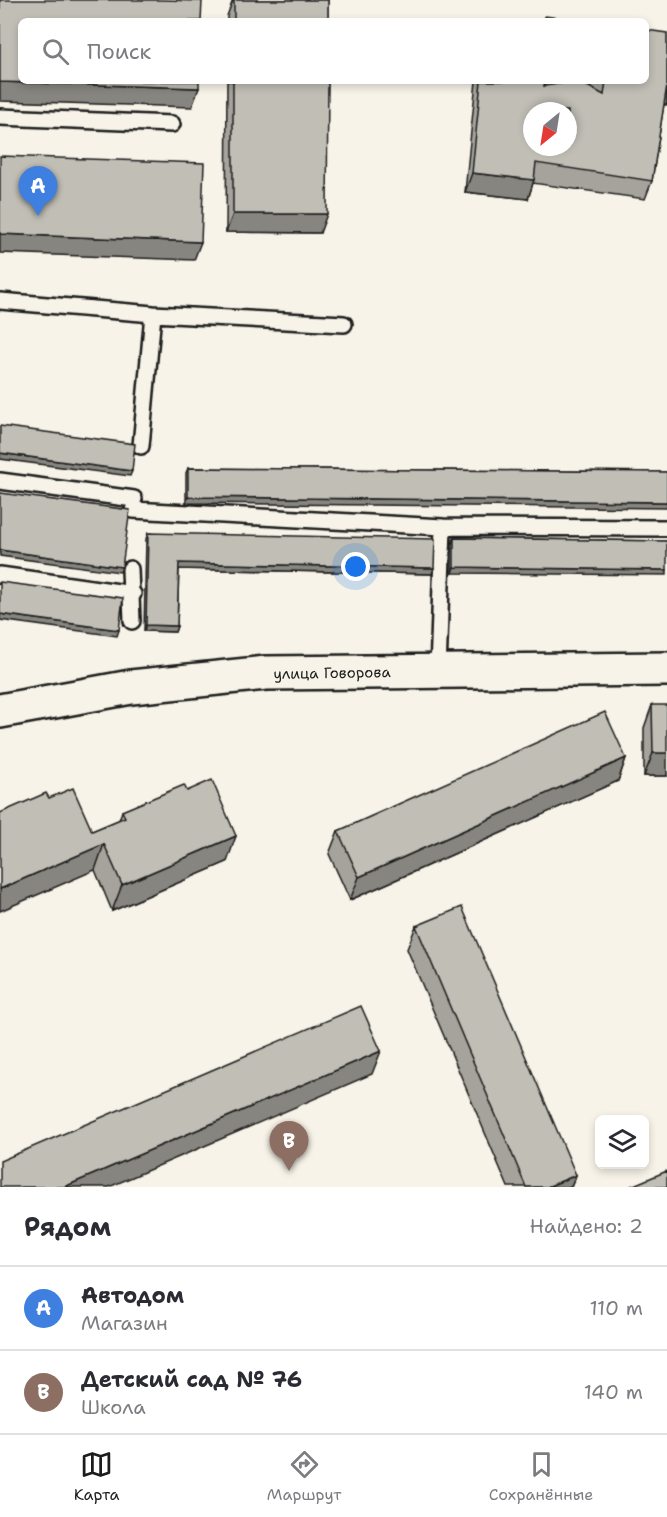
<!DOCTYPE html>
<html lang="ru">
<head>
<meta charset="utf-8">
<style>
	body { margin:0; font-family:"Shantell Sans",sans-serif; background:#f7f7f7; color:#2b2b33 }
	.controls { position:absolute; right:18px; bottom:18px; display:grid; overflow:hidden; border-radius:9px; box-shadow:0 3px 9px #0003 }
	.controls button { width:54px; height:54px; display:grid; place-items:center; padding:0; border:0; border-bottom:2px solid #e1e1e2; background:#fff; color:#2b2b33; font:30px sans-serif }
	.compass { position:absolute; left:523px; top:102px; width:54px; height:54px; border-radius:50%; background:#fff; box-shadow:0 3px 9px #0003; rotate:210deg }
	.you { position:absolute; left:356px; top:567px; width:21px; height:21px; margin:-15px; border:4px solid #fff; border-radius:50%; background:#1a73e8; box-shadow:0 0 0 9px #1a73e833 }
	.badge { display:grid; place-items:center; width:39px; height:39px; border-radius:50%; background:#1c1c1c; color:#fff; font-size:20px; font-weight:700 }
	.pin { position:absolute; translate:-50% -50px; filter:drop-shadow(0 2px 3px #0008) }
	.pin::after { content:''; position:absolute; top:32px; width:21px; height:18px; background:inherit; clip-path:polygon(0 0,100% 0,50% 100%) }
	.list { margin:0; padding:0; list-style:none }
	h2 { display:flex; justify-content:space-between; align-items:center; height:78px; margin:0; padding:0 24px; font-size:26px }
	h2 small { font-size:20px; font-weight:400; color:#7c7c81 }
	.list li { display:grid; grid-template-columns:39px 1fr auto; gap:18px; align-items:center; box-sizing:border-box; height:84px; padding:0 24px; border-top:2px solid #e1e1e2 }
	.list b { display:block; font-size:22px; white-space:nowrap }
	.list p { margin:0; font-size:20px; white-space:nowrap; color:#7c7c81 }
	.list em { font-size:20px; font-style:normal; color:#7c7c81 }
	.icon { flex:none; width:33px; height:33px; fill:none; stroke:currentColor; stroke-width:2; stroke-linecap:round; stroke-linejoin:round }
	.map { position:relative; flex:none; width:667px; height:1187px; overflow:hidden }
	.search { position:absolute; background:#fff; box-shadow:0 3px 9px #0003; left:18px; right:18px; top:18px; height:66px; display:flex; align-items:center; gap:15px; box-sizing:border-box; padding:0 21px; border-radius:9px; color:#7c7c81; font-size:22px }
	.sheet { height:246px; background:#fff }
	nav { display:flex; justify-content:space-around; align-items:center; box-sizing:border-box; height:84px; border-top:2px solid #e1e1e2; background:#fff; font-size:16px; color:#7c7c81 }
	nav a { display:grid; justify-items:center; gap:3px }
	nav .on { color:#1c1c1c }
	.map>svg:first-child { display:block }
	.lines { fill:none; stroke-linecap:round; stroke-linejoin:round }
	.service-casing { stroke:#1c1c1c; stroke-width:20 }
	.tertiary-casing { stroke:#1c1c1c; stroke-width:38 }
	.service { stroke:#f7f3e8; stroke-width:15 }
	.tertiary { stroke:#f7f3e8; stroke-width:33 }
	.wall { fill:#a5a39c; stroke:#1c1c1c; stroke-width:1.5 }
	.shaded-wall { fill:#86857f; stroke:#1c1c1c; stroke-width:1.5 }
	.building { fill:#c0beb5; stroke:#1c1c1c; stroke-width:1.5; fill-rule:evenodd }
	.labels { text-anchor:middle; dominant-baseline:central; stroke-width:4.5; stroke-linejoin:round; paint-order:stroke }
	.street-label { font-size:15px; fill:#1c1c1c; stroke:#f7f3e8 }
</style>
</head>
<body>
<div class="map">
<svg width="667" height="1187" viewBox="0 0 667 1187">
	<rect width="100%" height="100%" fill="#f7f3e8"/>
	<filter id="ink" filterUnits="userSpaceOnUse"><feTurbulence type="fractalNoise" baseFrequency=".0167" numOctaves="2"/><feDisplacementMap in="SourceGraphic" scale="12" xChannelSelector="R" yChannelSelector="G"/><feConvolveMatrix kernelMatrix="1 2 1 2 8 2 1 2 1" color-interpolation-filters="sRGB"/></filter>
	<g filter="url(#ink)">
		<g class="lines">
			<defs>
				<path id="service" d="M0,117L172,124
					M0,301L153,314L344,324
					M141,446L153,314
					M0,481L134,499
					M133,510L443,527L667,528
					M130,569L132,621
					M0,575L133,594
					M438,671L443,527"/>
				<path id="tertiary" d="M0,711L131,687L266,673L667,669"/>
			</defs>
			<use href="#service" class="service-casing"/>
			<use href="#tertiary" class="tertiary-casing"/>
			<use href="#service" class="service"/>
			<use href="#tertiary" class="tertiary"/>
		</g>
		<path class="wall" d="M233,0H328V21H227V16Z
			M667,33V105L664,104L652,181L645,199L533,183L528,199L465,192L476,81H545L544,86L590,88L592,81H646Z
			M227,81H328L320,233L226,232Z
			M188,468L667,472L186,503V473Z
			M148,533L432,574L179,569L177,626L175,632L144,631L146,539Z
			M454,538L667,541L452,573V544Z
			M652,705L667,776H644V728Z
			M626,758L618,781L350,900L329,854L338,831Z
			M187,791L227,862L112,911L95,870L49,798L92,831L119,820L122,811Z
			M416,926L576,1175L571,1187H508L407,949Z"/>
		<path class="shaded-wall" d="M0,82L199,88L192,107L0,101Z
			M667,85V105L660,104Z
			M472,173L534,180L528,199L465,192Z
			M233,214H327L320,233L226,232Z
			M0,234L201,242L194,260L0,253Z
			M0,453L132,471L130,476L0,459Z
			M188,497L667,502V508L186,503Z
			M0,550L122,567L120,572L0,556Z
			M179,563L434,568L432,574L177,569Z
			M454,567L667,570V575L452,573Z
			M0,614L119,630L117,636L0,620Z
			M146,625L177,626L175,632L144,631Z
			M653,753H667V776H644Z
			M626,758L618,781L350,900L359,877Z
			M236,836L227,862L112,911L122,885Z
			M104,844L95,870L0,911V889Z
			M381,1051L372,1074L109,1187H64Z
			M576,1175L571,1187H547Z"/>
		<path class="building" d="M0,0H162L202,1L201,21H21V81H199V88L0,82Z
			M234,0H328V21H234Z
			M545,16L566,19V21H544Z
			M646,30L667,33V85L652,181L536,163L534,180L472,173L481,81H545L544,86L578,81L604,95L606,81H646ZM532,111H568V147H532Z
			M233,81H328L327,214H233Z
			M0,156L204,163L201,242L0,234Z
			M0,426L135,444L132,471L0,453Z
			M188,468L667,472V502L188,497Z
			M0,493L130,510L122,567L0,550Z
			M148,533L435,539L434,568L179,563L177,626L146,625Z
			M454,538L667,541V570L454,567Z
			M0,582L123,598L119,630L0,614Z
			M652,705H667V753H653Z
			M605,712L626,758L359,877L338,831Z
			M212,780L236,836L122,885L104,844L0,889V813L46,793L49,798L73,788L92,831L125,817L122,811L184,785L187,791Z
			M462,907L576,1175L547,1187H526L416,926Z
			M361,1006L381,1051L64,1187H0V1161Z
			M667,1171V1187H629Z"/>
	</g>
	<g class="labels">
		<g class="street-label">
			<text transform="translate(332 673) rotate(-1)">улица Говорова</text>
		</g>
	</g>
</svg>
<div class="controls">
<button><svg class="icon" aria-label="layers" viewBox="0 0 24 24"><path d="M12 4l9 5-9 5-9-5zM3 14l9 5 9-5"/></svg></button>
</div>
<svg class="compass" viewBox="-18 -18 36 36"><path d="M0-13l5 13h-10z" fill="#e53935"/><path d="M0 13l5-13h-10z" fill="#7c7c81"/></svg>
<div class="you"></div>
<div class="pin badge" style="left:38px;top:216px;background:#3f7fe0">A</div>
<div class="pin badge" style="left:289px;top:1171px;background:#8d6e63">B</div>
<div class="search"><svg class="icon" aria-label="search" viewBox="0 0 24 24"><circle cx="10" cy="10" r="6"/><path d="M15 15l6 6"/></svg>Поиск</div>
</div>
<section class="sheet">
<h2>Рядом<small>Найдено: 2</small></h2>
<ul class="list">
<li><span class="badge" style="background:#3f7fe0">A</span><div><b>Автодом</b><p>Магазин</p></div><em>110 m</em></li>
<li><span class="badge" style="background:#8d6e63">B</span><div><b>Детский сад № 76</b><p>Школа</p></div><em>140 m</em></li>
</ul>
</section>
<nav>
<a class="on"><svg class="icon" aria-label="map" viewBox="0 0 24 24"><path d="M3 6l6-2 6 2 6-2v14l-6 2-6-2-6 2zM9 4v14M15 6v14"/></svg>Карта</a>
<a><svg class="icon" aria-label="directions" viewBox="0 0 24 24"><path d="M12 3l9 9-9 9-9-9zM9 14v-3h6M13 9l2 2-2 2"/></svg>Маршрут</a>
<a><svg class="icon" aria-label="saved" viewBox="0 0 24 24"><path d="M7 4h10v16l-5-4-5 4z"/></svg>Сохранённые</a>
</nav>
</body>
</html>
